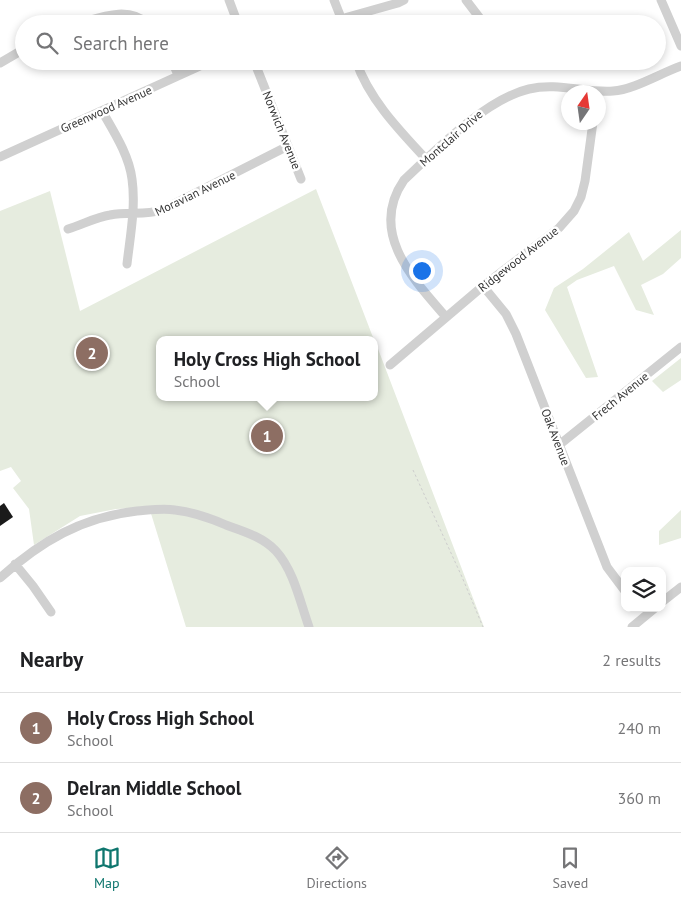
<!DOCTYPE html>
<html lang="en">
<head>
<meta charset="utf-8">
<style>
	body { margin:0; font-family:"PT Sans",sans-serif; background:#f2f2f2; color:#202124 }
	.controls { position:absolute; right:15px; bottom:15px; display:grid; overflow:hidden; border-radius:10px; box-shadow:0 2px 8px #0003 }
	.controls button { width:45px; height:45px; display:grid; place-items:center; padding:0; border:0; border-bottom:1px solid #e0e0e0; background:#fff; color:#202124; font:25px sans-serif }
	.compass { position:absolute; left:561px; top:85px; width:45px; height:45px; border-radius:50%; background:#fff; box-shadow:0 2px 8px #0003; rotate:13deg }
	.you { position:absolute; left:421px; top:270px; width:18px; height:18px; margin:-12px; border:4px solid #fff; border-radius:50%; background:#1a73e8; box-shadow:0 0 0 8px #1a73e833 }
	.badge { display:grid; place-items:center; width:32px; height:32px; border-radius:50%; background:#0f766e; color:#fff; font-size:16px; font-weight:700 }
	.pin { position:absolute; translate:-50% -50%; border:2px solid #fff; box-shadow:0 1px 5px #0006 }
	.popup { position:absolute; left:156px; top:336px; width:222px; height:65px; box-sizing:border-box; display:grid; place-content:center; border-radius:10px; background:#fff; filter:drop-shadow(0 1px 4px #0005); font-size:16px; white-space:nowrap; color:#757577 }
	.popup b { font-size:19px; color:#202124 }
	.popup::after { content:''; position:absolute; left:50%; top:100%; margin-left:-10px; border:10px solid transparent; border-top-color:#fff }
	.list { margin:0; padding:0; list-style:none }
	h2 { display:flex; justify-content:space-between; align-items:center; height:65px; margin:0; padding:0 20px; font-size:21px }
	h2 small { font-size:16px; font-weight:400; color:#757577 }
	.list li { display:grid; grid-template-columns:32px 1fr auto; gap:15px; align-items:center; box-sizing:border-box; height:70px; padding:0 20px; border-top:1px solid #e0e0e0 }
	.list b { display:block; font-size:19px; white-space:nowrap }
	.list p { margin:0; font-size:16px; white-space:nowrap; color:#757577 }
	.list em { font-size:16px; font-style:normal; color:#757577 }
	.icon { flex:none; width:28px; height:28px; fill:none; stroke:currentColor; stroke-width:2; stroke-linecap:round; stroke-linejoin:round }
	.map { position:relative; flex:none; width:681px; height:627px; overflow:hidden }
	.search { position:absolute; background:#fff; box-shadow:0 2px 8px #0003; left:15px; right:15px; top:15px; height:55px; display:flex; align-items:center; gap:12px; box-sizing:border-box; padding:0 18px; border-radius:28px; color:#757577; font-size:19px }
	.sheet { height:205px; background:#fff }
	nav { display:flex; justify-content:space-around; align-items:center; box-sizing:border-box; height:70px; border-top:1px solid #e0e0e0; background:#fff; font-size:14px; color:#757577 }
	nav a { display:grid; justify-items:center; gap:2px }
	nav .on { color:#0f766e }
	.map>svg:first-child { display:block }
	.green { fill:#e6ecdf }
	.building { fill:#1a1a1a }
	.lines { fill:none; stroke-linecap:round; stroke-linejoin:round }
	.path { stroke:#cdcdcd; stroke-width:1; stroke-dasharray:2.5 2.5; stroke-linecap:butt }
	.minor { stroke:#d0d0d0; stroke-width:9 }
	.labels { text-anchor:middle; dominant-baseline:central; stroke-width:5; stroke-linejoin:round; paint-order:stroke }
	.street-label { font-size:12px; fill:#333; stroke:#fff }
</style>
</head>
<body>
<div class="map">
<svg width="681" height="627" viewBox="0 0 681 627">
	<rect width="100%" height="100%" fill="#fff"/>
	<path class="green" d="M316,189L374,340H160V397H374L375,341L484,627H186L149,507L116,509L80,516L34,545L29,509L13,488L21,481L11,467L0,471V211L50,191L80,311Z
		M681,230V258L663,274L641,285L654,315L636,310L614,266L577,280L567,287L598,377L586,378L545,310L554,288L583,269L629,232L643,261Z
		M681,358V380L663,392L652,381Z
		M681,510V538L659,545V531Z"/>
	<path class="building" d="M4,503L13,517L0,526V506Z"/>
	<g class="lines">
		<path class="path" d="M413,470L462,577L483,627"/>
		<path class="minor" d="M229,0L238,24
			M334,0L343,23
			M466,0L482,21
			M661,0L681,46
			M77,24C99,18 128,5 148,24
			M323,24L398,3L404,0
			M172,61L178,75
			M254,61L301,179
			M356,61C369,99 399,130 426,159
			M0,63L24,49
			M102,111C114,132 129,155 132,179C136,207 130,237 127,264
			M0,157L211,61
			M68,229C82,225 96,217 110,215C128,211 144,216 162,210L288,146
			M483,286L506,314L516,334L607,567L625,591
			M446,317C413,279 368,232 404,180C436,150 486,99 529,89C557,82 585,93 613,91C633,90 661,73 681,66
			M390,365L483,286L559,228L574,211L581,197L585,181L593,122
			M559,445L681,347
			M15,564L33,586L51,612
			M0,578C41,541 82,517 137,511C150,510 163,508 175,510C193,512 210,518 226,525C243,531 263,537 276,551C294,571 300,602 309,627
			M662,602L681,587
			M632,627L655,608"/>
	</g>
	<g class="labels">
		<g class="street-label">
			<text transform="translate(106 109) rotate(-24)">Greenwood Avenue</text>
			<text transform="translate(282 130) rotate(68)">Norwich Avenue</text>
			<text transform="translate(451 138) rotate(-41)">Montclair Drive</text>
			<text transform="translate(195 193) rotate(-26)">Moravian Avenue</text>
			<text transform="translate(518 259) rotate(-38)">Ridgewood Avenue</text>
			<text transform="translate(620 396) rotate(-39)">Frech Avenue</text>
			<text transform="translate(556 437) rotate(69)">Oak Avenue</text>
		</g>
	</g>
</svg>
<div class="controls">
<button><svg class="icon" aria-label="layers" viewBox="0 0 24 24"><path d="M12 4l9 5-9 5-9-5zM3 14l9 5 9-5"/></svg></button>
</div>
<svg class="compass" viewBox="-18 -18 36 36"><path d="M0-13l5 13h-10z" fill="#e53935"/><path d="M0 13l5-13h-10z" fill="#757577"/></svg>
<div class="you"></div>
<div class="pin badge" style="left:267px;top:436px;background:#8d6e63">1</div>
<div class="popup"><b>Holy Cross High School</b>School</div>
<div class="pin badge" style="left:92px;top:353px;background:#8d6e63">2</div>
<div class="search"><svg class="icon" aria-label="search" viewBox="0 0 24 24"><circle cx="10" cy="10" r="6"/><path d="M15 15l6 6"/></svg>Search here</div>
</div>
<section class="sheet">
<h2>Nearby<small>2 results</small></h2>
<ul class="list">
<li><span class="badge" style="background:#8d6e63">1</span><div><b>Holy Cross High School</b><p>School</p></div><em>240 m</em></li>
<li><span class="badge" style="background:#8d6e63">2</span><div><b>Delran Middle School</b><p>School</p></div><em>360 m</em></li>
</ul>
</section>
<nav>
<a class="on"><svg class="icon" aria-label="map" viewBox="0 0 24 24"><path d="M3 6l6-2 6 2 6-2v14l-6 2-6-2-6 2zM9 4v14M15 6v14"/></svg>Map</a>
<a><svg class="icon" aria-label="directions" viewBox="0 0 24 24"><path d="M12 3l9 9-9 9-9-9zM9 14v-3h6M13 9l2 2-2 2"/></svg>Directions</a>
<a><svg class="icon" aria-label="saved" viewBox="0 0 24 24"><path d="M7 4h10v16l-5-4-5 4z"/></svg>Saved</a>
</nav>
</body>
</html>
